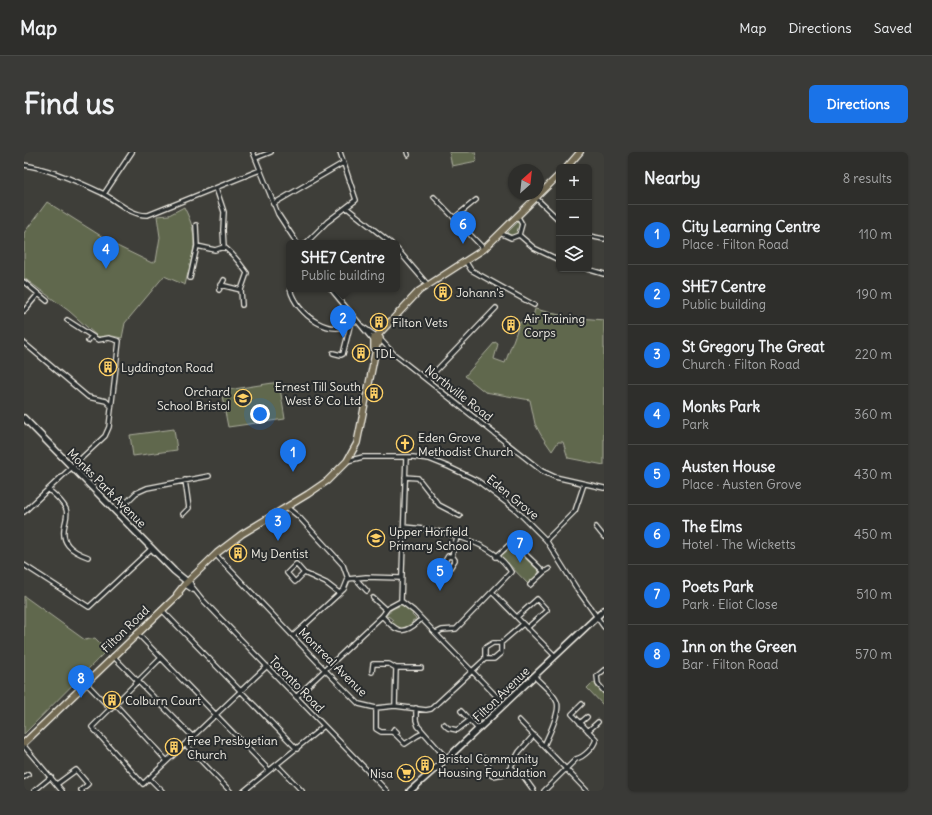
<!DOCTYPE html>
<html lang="en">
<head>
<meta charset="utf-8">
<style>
	body { margin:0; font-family:Delius,sans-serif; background:#3a3a37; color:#f1f3f6 }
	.controls { position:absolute; right:12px; top:12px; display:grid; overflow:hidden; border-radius:6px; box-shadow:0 1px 3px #0004 }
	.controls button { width:36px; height:36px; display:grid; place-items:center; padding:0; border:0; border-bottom:1px solid #494a47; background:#2e2e2b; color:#f1f3f6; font:20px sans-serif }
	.compass { position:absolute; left:484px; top:12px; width:36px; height:36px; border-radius:50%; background:#2e2e2b; box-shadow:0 1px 3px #0004; rotate:27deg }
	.you { position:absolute; left:236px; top:262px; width:14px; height:14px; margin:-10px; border:3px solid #fff; border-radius:50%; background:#1a73e8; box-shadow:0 0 0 6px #1a73e833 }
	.badge { display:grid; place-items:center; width:26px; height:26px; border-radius:50%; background:#1a73e8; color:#fff; font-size:13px; font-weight:700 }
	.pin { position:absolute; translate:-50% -33px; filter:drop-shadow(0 1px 2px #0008) }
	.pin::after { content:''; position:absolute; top:21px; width:14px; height:12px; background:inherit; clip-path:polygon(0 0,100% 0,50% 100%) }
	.popup { position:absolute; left:262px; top:88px; width:114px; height:52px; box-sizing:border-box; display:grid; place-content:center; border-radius:6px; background:#2e2e2b; filter:drop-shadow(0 1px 3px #0005); font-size:13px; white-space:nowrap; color:#a7a8a9 }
	.popup b { font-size:15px; color:#f1f3f6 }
	.popup::after { content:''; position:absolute; left:50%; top:100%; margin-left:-8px; border:8px solid transparent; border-top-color:#2e2e2b }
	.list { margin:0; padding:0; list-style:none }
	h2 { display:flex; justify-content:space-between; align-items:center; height:52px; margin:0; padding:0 16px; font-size:17px }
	h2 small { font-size:13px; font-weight:400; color:#a7a8a9 }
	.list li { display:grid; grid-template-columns:26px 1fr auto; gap:12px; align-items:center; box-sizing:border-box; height:60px; padding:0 16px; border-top:1px solid #494a47 }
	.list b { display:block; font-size:15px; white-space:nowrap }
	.list p { margin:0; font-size:13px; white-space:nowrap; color:#a7a8a9 }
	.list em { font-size:13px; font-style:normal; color:#a7a8a9 }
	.icon { flex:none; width:22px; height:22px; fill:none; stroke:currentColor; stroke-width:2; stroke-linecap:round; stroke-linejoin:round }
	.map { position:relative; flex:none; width:580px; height:639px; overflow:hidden; border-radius:6px }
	header { display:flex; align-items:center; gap:24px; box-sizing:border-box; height:56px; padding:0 20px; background:#2e2e2b; border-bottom:1px solid #494a47 }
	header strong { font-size:19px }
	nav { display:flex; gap:22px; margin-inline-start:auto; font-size:14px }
	.intro { display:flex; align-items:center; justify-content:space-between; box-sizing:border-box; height:96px; padding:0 24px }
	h1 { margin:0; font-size:28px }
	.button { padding:10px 18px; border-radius:6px; background:#1a73e8; color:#fff; font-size:14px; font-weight:700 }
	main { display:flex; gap:24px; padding:0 24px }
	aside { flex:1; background:#2e2e2b; border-radius:6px; box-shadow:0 1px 3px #0004 }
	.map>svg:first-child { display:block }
	.green { fill:#60674e; stroke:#aaac9b }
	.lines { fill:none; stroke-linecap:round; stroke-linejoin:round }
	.street-casing { stroke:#f4f1e8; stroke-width:6 }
	.secondary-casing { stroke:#f4f1e8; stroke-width:8 }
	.primary-casing { stroke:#f4f1e8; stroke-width:8 }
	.street { stroke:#2a2d2e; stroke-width:3.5 }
	.secondary { stroke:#2a2d2e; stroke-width:5 }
	.primary { stroke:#736b52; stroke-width:5.5 }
	.labels { text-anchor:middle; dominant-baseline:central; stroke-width:4; stroke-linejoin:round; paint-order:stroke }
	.poi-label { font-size:12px; fill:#f4f1e8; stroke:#2a2d2e; text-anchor:start }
	.street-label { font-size:12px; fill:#f4f1e8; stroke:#2a2d2e }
</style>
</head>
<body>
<header>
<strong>Map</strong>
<nav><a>Map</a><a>Directions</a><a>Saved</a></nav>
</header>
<div class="intro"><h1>Find us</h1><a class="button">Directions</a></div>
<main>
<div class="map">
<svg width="580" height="639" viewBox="0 0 580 639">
	<rect width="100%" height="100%" fill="#3e3e39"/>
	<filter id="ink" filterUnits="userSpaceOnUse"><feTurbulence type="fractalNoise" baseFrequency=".025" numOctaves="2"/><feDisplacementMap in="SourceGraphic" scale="8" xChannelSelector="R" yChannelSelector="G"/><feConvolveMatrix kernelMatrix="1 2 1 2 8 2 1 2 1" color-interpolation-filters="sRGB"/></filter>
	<g filter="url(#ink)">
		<path class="green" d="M425,0H451L453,9L428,14Z
			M23,50L93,94L128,111L132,109L136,85L133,64L145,63L160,55C177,88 169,99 161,133L140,124L101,171L98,186L88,184L74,185L45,159L0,126V81Z
			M495,69L496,78L491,84L481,83Z
			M511,157L544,165L580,168V313L544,306L539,290H534L528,299L517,283L511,272L506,248L461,240L441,224L471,190L474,192L470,207L481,211L496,170L507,171Z
			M255,230L261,267L204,275L197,239Z
			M150,277L153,298L109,304L106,283Z
			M488,393L515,419L514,423L504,432L477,404Z
			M0,444L61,488L71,486L83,498L0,582Z
			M377,453L382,455L389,461L388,463L394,469L389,468L387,475L375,478L366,471L369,468L364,464L362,466L361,465L368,457Z
			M568,531H571L573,536L580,541V554L563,536Z"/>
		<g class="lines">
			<defs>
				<path id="street" d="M229,0L254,62L273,91
					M383,0L384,3
					M232,6L247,0
					M0,13C22,16 57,31 78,41C93,49 107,64 124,63L236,18
					M192,36L200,60L199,78L200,95C210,102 216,112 223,121L217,138L218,153
					M80,42L108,0
					M410,45L460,97
					M512,46L535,68
					M249,52L319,11
					M323,56L367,91
					M430,66L452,48
					M476,81L487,86L495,83L498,72L494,65
					M495,83L510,96L535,108
					M565,84L580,87
					M282,91L303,70L332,48L316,0
					M173,94L191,98L200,95
					M373,97L404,133
					M442,110L447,118L510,153
					M563,117L580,122
					M166,126L173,94L172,73
					M0,130L23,149
					M197,133L217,138
					M266,137C272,162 309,190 332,168
					M307,137L349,188
					M195,138L200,128
					M0,159L14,142
					M339,175L352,184
					M357,188L370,202L518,319L531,325L580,336
					M64,189L68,184
					M0,191L64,245L82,249L87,254
					M309,201L317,203L319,202L326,174
					M403,228L472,156
					M323,309L339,305H389L405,307L425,315L454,329L492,358L522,388L553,437L580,475
					M381,325L394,326L415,353L436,364
					M25,338C31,343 39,350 42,357C44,362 42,367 41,372C36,391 47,399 64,405
					M264,356L275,365L319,413L324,427
					M0,360L81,284L85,275L95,189L85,186L74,188L43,168
					M93,360L112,341L123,336L185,324
					M159,362L165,356L161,328
					M380,375C413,377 469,388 487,420L432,477L418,478L412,481
					M572,375L580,385
					M522,388L551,359L560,332
					M424,404L429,405L431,408L420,425L421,409Z
					M428,404L433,385
					M194,405L301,518L335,552L352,556L371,554L402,558L407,557L461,507
					M472,405L486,392L492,393L520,420L506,433
					M0,413L65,455L128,396
					M520,420L525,417
					M280,421L271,430L263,421L272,412L280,421L302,431L315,441
					M324,427L342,425L377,426
					M332,427L343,439
					M166,432L178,447L363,639
					M163,434L169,438
					M468,440L531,504
					M349,446L362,458
					M377,449L382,305
					M377,449L390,459L476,548
					M138,458L273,597
					M358,464C372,479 378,485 395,469
					M493,465L513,447L523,458L503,476
					M113,481L245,618
					M269,484L320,437L324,427
					M469,491H477V501L470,507H461V496Z
					M477,491L499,472
					M89,504L169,585
					M137,506L68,575L119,632L243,514
					M580,518L573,524L574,532L580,539
					M348,520L349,512H365L372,516H397
					M510,524C517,532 530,541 533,550C537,560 524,584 520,594
					M62,531L87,557
					M272,545L358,464L364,456L377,449
					M91,552L143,609
					M371,554L372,516
					M352,556V577L357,580H368L370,577L373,580L371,582L368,580
					M392,556V568L394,574L423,607
					M437,559L454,577
					M495,568L563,639
					M556,571L563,565
					M420,572L424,576L433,578L446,568
					M564,579L574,570
					M371,582L381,592L393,584L399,581
					M161,592L206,639
					M0,594L38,639
					M460,606L464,611L467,623L469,624L480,622L486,616L495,600L510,583
					M253,613L278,639
					M487,615L493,621H497L510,639
					M0,625L4,622
					M125,626L138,639
					M33,632L52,618L64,632L57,638L58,639
					M10,639L27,625
					M220,639L300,574
					M520,639L552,607C560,605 570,595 572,587L548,562L558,552"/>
				<path id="secondary" d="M0,266L150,419L166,432
					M386,639L430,600L580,458"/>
				<path id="primary" d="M543,15L556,0
					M353,184L395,139L460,97L535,23
					M350,196V186L353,184L356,186L355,191L350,190
					M153,442L161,432L193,401L218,382L284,342L303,329L323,309L333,291L353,192
					M0,591L155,442"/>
			</defs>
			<use href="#street" class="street-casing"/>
			<use href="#secondary" class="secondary-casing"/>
			<use href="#primary" class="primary-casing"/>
			<use href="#street" class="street"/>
			<use href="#secondary" class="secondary"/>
			<use href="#primary" class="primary"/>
		</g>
	</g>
	<defs>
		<symbol id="building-ring" viewBox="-11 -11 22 22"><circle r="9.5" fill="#2a2d2e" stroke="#ffd166" stroke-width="1.5"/><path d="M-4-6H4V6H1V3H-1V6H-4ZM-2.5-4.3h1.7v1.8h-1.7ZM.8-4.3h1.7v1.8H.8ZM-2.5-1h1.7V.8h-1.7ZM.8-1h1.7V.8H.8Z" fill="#ffd166"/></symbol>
		<symbol id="school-ring" viewBox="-11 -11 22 22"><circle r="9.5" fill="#2a2d2e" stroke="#ffd166" stroke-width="1.5"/><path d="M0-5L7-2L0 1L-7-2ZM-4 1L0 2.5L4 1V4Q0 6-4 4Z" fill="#ffd166"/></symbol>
		<symbol id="church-ring" viewBox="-11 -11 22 22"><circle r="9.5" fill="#2a2d2e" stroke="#ffd166" stroke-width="1.5"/><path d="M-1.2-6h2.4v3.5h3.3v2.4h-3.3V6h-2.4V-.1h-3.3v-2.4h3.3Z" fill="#ffd166"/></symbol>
		<symbol id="supermarket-ring" viewBox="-11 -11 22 22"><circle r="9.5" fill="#2a2d2e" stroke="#ffd166" stroke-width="1.5"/><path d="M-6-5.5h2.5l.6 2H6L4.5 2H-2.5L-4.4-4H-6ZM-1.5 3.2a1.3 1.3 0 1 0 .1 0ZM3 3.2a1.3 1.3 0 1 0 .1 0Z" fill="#ffd166"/></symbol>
	</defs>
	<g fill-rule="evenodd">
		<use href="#building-ring" x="409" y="130" width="20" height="20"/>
		<use href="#building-ring" x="345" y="160" width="20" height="20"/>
		<use href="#building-ring" x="477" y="163" width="20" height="20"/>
		<use href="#building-ring" x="327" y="191" width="20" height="20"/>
		<use href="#building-ring" x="74" y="205" width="20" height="20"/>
		<use href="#building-ring" x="340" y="231" width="20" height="20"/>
		<use href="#school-ring" x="209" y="236" width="20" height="20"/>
		<use href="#church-ring" x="371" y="282" width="20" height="20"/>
		<use href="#school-ring" x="342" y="376" width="20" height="20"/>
		<use href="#building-ring" x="204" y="391" width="20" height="20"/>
		<use href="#building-ring" x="78" y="538" width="20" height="20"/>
		<use href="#building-ring" x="140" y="585" width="20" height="20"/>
		<use href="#building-ring" x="391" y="603" width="20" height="20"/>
		<use href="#supermarket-ring" x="372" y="611" width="20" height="20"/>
	</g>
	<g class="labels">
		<g class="poi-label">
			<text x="432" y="140">Johann's</text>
			<text x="500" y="166">Air Training<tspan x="500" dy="14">Corps</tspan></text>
			<text x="368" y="170">Filton Vets</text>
			<text x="350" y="201">TDL</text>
			<text x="97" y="215">Lyddington Road</text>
			<text x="337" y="234" text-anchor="end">Ernest Till South<tspan x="337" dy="14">West &amp; Co Ltd</tspan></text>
			<text x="206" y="239" text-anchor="end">Orchard<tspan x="206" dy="14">School Bristol</tspan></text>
			<text x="394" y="285">Eden Grove<tspan x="394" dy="14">Methodist Church</tspan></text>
			<text x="365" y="379">Upper Horfield<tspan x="365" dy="14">Primary School</tspan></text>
			<text x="227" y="401">My Dentist</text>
			<text x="101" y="548">Colburn Court</text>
			<text x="163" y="588">Free Presbyetian<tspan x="163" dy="14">Church</tspan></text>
			<text x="414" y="606">Bristol Community<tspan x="414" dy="14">Housing Foundation</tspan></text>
			<text x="369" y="621" text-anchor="end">Nisa</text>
		</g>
		<g class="street-label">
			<text transform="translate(435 241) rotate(38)">Northville Road</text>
			<text transform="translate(83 336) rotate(45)">Monks Park Avenue</text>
			<text transform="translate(489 345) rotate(39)">Eden Grove</text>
			<text transform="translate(101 477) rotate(-44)">Filton Road</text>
			<text transform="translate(309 510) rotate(45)">Montreal Avenue</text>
			<text transform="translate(273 532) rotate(46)">Toronto Road</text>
			<text transform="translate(477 542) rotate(-44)">Filton Avenue</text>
		</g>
	</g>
</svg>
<div class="controls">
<button>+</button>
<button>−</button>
<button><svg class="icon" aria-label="layers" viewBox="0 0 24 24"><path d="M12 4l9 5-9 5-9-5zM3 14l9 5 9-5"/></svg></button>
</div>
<svg class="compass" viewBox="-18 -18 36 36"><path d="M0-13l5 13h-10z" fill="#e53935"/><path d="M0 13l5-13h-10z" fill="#a7a8a9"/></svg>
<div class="you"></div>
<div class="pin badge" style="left:269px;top:320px">1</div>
<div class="pin badge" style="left:319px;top:186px">2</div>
<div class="popup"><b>SHE7 Centre</b>Public building</div>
<div class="pin badge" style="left:254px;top:389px">3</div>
<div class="pin badge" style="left:82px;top:117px">4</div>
<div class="pin badge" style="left:416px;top:439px">5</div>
<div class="pin badge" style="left:439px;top:92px">6</div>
<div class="pin badge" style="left:496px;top:411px">7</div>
<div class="pin badge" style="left:57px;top:546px">8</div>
</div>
<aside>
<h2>Nearby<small>8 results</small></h2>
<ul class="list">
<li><span class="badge">1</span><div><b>City Learning Centre</b><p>Place · Filton Road</p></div><em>110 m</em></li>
<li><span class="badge">2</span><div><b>SHE7 Centre</b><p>Public building</p></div><em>190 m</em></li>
<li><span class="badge">3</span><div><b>St Gregory The Great</b><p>Church · Filton Road</p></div><em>220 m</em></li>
<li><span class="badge">4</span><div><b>Monks Park</b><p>Park</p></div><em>360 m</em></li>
<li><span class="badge">5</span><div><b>Austen House</b><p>Place · Austen Grove</p></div><em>430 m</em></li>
<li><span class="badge">6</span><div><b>The Elms</b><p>Hotel · The Wicketts</p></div><em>450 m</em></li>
<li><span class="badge">7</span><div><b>Poets Park</b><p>Park · Eliot Close</p></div><em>510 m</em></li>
<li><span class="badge">8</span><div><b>Inn on the Green</b><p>Bar · Filton Road</p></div><em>570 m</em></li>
</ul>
</aside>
</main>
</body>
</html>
